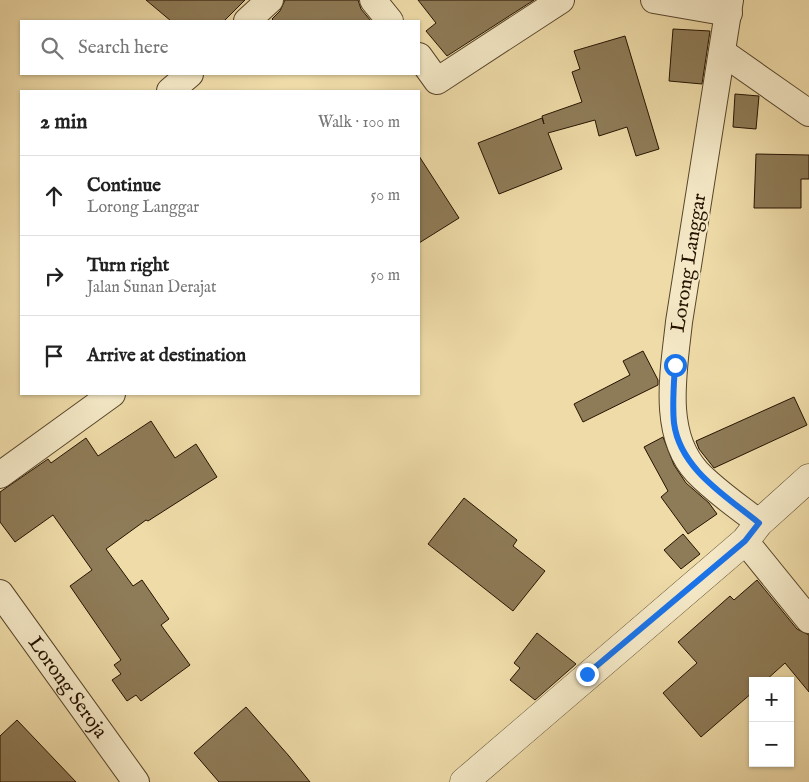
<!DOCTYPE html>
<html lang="en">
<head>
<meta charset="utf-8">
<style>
	body { margin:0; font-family:"IM FELL English",serif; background:#f2f2f2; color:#222 }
	.controls { position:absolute; right:15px; bottom:15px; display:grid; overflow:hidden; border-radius:0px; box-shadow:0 1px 4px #0004 }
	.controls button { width:45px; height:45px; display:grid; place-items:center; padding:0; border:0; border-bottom:1px solid #e0e0e0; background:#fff; color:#222; font:25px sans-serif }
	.stop { position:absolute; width:15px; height:15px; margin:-11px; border:4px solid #1a73e8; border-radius:50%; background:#fff }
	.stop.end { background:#1a73e8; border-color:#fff; box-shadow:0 1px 5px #0008 }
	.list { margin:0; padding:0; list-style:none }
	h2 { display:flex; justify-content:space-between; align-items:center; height:65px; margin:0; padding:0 20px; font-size:21px }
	h2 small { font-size:16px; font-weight:400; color:#767676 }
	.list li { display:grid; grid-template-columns:32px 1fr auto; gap:15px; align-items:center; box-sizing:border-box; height:80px; padding:0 20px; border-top:1px solid #e0e0e0 }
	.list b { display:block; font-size:19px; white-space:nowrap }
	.list p { margin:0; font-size:16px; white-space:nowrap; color:#767676 }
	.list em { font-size:16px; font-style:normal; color:#767676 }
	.icon { flex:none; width:28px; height:28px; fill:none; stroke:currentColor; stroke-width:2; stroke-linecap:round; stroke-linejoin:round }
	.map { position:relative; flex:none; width:809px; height:782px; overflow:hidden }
	.search { position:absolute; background:#fff; box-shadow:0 1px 4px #0004; left:20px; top:20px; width:400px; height:55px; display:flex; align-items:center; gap:12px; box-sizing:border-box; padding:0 18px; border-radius:0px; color:#767676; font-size:19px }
	.panel { position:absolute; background:#fff; box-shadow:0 1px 4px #0004; left:20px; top:90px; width:400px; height:305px; border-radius:0px }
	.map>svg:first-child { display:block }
	.building { fill:#8e7b57; stroke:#251300 }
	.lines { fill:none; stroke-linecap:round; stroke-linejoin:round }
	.minor-casing { stroke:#57452a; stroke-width:28 }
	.tertiary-casing { stroke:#57452a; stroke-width:29 }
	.minor { stroke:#f4e8c6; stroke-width:26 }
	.tertiary { stroke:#f4e8c6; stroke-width:28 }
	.route { stroke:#1a73e8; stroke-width:6 }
	.labels { text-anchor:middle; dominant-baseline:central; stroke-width:4.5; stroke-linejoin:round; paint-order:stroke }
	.street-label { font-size:20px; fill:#251300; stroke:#f4e8c6 }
</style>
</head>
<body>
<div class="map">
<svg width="809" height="782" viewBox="0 0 809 782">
	<rect width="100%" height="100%" fill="#eedba8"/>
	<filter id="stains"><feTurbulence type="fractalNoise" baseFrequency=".004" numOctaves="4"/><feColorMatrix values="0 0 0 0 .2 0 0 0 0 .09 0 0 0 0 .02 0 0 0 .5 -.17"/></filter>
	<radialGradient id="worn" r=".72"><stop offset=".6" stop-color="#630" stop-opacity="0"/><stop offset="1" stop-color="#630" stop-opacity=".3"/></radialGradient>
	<path class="building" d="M146,0H245L224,21H171Z
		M285,0H358L361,9L371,21H274L272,19L280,11Z
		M418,0H534L447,56L426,31L436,23Z
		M673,29L710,31L702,84L669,81Z
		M625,36L659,149L636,156L627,127L599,136L595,120L548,133L562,169L499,194L478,143L542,118L544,124L542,116L582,102L572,72L580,69L574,51Z
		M735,94L759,96L756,129L733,127Z
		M756,154L809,155V179H801V208H754Z
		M419,156L459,218L419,243Z
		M643,351L658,380V385L583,422L574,404L630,375L623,361Z
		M794,397L807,425L714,468L699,449L696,441Z
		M151,421L175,458L196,444L217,477L148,521L146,520L106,549L133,586L142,580L169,619L161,625L190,665L141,701L136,695L127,701L112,680L121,674L114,665L121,660L70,586L92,570L53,515L15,542L0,522V492L48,459L51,463L86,438L98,456Z
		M663,437L674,465L686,483L709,503L717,514L688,534L661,497L668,491L644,447Z
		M464,498L517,540L513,546L545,571L513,611L428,544Z
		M683,534L700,554L681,569L664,550Z
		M757,580L797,629L809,635V692L785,663L765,681H753V692L701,737L663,693L697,663L678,642L730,596L734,600Z
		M537,633L576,664L535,700L510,680L520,668L514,663Z
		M246,707L289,756L310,782H219L194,753Z
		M17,720L76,782H0V736Z"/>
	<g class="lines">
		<defs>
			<g id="minor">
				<path d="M373,0L390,21"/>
				<path d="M654,0L729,13"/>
				<path d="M730,0L679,322C674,370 661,433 697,472C715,491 739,507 759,523"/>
				<path d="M247,21L270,0"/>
				<path d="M722,52L809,113"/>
				<path d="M419,56L437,81L561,0"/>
				<path d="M170,91L190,74"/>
				<path d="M0,475L112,394"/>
				<path d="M745,541L809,620"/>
				<path id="s1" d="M0,593L136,782"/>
			</g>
			<path id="tertiary" d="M464,782L745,541L759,523L809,478"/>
		</defs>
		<use href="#minor" class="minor-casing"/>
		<use href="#tertiary" class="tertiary-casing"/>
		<use href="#minor" class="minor"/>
		<use href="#tertiary" class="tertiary"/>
	</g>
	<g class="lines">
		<path class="route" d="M587,674L745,541L759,523C726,496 680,469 674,423C672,404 674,383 675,365"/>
	</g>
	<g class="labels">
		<g class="street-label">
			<text transform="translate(689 263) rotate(-81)">Lorong Langgar</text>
			<text stroke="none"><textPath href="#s1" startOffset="116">Lorong Seroja</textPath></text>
		</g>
	</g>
	<rect width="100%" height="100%" filter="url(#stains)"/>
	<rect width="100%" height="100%" fill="url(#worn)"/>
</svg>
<div class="controls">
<button>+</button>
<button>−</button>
</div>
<div class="stop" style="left:675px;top:365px"></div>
<div class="stop end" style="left:587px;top:674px"></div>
<div class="search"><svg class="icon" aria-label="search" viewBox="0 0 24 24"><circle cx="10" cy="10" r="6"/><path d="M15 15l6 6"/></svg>Search here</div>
<section class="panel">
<h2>2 min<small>Walk · 100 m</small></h2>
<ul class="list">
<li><svg class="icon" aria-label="ahead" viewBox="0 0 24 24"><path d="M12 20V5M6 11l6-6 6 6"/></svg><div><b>Continue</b><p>Lorong Langgar</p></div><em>50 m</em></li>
<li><svg class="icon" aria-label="right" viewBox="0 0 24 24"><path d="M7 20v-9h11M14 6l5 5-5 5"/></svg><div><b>Turn right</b><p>Jalan Sunan Derajat</p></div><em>50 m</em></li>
<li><svg class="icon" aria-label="arrive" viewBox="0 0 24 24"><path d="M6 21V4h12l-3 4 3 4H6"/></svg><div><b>Arrive at destination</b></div></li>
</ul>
</section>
</div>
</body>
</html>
